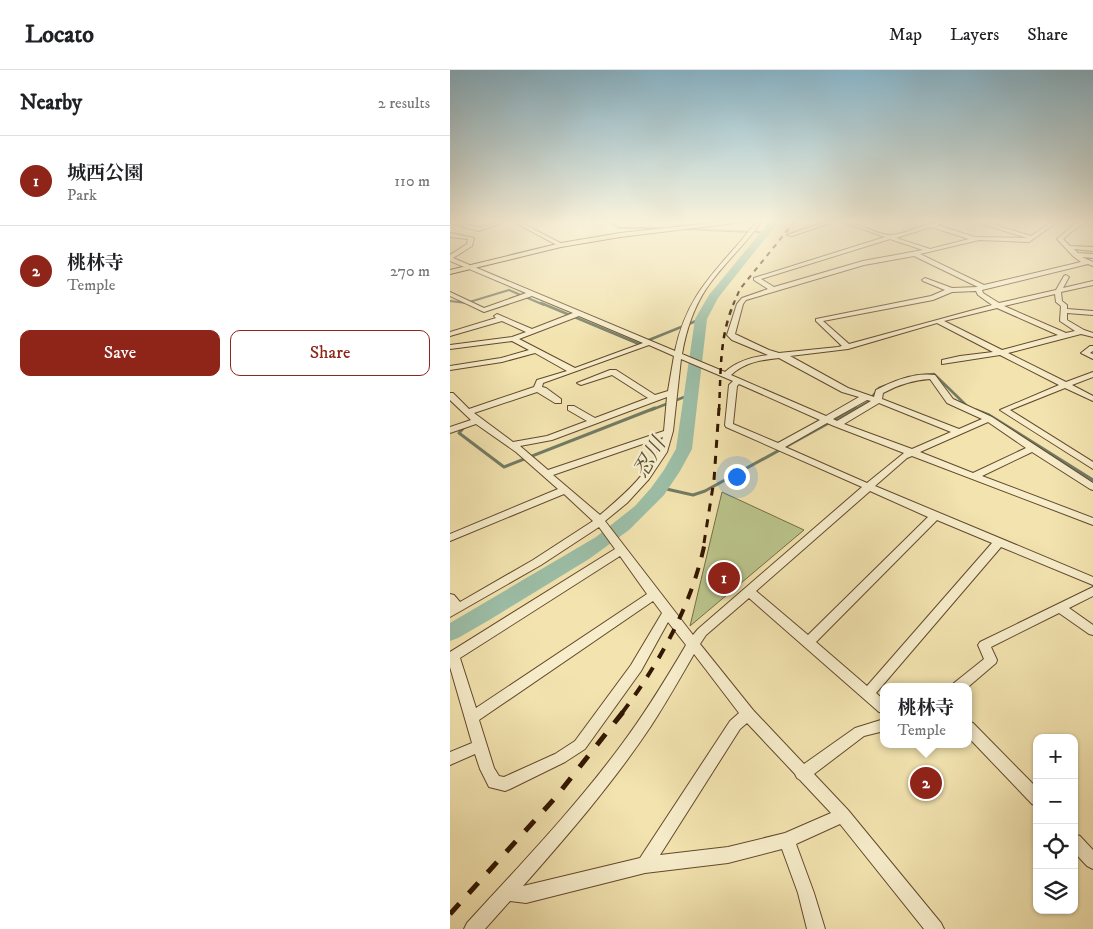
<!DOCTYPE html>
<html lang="en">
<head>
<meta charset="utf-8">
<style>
	body { margin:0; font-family:"IM FELL DW Pica","Noto Serif JP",serif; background:#f2f2f2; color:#202124 }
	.controls { position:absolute; right:15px; bottom:15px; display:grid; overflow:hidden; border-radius:10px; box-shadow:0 1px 4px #0004 }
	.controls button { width:45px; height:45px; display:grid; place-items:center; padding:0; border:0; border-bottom:1px solid #e0e0e0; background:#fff; color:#202124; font:25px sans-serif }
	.you { position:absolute; left:286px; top:406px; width:18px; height:18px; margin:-12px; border:4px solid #fff; border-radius:50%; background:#1a73e8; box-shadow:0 0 0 8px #1a73e833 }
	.badge { display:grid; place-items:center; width:32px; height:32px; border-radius:50%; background:#8f2418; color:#fff; font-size:16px; font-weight:700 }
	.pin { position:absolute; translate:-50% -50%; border:2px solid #fff; box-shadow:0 1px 5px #0006 }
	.popup { position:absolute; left:430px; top:613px; width:92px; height:65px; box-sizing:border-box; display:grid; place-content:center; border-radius:10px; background:#fff; filter:drop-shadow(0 1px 4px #0005); font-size:16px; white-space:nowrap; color:#757577 }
	.popup b { font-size:19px; color:#202124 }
	.popup::after { content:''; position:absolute; left:50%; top:100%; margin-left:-10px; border:10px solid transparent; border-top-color:#fff }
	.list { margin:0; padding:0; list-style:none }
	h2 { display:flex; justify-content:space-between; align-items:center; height:65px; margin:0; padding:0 20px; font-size:21px }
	h2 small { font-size:16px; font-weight:400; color:#757577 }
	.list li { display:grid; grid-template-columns:32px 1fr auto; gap:15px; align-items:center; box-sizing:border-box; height:90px; padding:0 20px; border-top:1px solid #e0e0e0 }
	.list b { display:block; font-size:19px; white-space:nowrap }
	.list p { margin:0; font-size:16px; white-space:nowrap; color:#757577 }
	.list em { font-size:16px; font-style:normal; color:#757577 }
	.actions { display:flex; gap:10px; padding:15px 20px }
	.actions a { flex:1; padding:11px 0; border:1px solid #8f2418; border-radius:10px; text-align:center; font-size:18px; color:#8f2418 }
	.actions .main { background:#8f2418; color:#fff }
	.icon { flex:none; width:28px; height:28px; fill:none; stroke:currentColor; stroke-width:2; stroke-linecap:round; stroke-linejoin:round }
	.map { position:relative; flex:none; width:643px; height:859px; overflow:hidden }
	header { display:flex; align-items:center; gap:30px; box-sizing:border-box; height:70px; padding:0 25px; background:#fff; border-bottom:1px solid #e0e0e0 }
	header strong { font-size:24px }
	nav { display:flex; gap:28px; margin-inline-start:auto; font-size:18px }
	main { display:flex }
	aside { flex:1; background:#fff }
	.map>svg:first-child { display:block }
	.green { fill:#bac48b; stroke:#766d46 }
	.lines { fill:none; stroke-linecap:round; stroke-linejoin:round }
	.stream-far2 { stroke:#727b65; stroke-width:2 }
	.stream-far1 { stroke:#727b65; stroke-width:2.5 }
	.stream { stroke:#727b65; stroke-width:3 }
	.river { fill:#9cbea7; fill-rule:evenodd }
	.minor-casing { stroke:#63492c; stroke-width:2 }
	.major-casing { stroke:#331601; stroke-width:2 }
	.minor { fill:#f7edcb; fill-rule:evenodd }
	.major { fill:#f2e3af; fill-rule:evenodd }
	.rail-far4 { stroke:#331601; stroke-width:2; stroke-dasharray:5 5; stroke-linecap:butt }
	.rail-far3 { stroke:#331601; stroke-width:2.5; stroke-dasharray:6 6; stroke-linecap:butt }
	.rail-far2 { stroke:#331601; stroke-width:3; stroke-dasharray:8 8; stroke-linecap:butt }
	.rail-far1 { stroke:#331601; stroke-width:4; stroke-dasharray:11 11; stroke-linecap:butt }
	.rail { stroke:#331601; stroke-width:5; stroke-dasharray:14 14; stroke-linecap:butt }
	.labels { text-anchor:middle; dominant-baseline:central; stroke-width:5; stroke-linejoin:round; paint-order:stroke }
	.water-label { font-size:21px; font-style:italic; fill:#58513b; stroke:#f7edcb }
</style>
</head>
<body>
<header>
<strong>Locato</strong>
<nav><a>Map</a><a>Layers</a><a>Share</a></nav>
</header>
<main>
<aside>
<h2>Nearby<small>2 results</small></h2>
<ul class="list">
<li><span class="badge">1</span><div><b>城西公園</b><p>Park</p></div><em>110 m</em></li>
<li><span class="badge">2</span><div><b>桃林寺</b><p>Temple</p></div><em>270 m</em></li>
</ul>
<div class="actions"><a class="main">Save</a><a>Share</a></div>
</aside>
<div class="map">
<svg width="643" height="859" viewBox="0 0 643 859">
	<rect width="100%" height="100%" fill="#f2e3af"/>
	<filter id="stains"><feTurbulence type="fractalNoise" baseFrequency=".004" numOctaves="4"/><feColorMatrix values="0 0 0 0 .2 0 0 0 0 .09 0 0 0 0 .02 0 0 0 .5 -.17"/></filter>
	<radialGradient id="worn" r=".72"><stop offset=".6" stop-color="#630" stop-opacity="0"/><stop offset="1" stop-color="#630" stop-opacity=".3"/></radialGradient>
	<path class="green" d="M272,422L354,460L240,556Z"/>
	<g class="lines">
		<path class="stream-far2" d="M158,151L169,158H215
			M232,159L300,162
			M306,162L316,163
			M0,231L16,233L59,220L94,235"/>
		<path class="stream-far1" d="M91,233L189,274L251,249
			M465,306L484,304L518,337
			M201,340L242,324
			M404,340L418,332L429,318L459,307"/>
		<path class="stream" d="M526,340L539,345L643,410
			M16,355L9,363L54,397L205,338
			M212,418L243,425L255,421L406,338"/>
		<path class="river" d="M320,151H329L268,228L257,249L242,379L230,401L214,425L179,460L139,489L41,549L8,568L0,571V553L146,467L185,436L201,418L214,400L226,379L245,249L259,225Z"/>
		<defs>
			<path id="minor" d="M0,151C10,151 19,157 29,157C38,157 47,151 57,151L29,161L0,153Z
				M62,151H68L114,175L109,176Z
				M307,151H312C295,175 272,195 256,219C243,239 236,261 232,284L275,302C287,291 302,287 318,285L282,270L277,265L287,234L292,228L318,219L304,210V208L435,167L389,151C405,151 431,167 442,165C461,163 477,151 496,151L487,155L525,167L577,168L523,151H531L581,166L603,151H609L579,172L529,170L470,184L534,215L631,192L623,186L607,169L626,153L640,151L630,155L613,169L620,176L643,177V181L624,179L628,183L643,184V188L632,187L643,192V196L638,194L532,220L533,223L549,233L606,220L614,206L616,205L619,207L613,218L643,211V215L611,222L612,231L617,235V239L643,241V245L617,243V250L634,260L643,263V267L631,264L558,283L616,312L643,302V307L622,315L643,326V331L615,318L560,340L643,392V399L550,340L609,315L550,285L492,294V290L510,286L543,282L487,253L398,279L340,286L398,318L424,327L426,320C443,311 465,302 485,305L503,329L542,347L643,413V420L640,419L582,382L532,406L643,448V455L462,386L457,388L425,416L643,507V515L551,477L426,623L434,630V643L429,642L299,528L256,565L250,574L303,640L354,694L405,658L434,649V661L414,666L364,704L398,740L491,853L494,859H474L390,754L346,774L364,823L375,859H357L348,823L332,779L278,793L195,803L76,833L60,831L35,859H14L17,853C70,795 125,738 172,674C196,642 216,609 236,575L218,552L191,601L135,679L115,692L60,719L55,721L39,717L30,699L25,684L0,695V682L22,673L0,597V582L165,479L149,457L91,495L0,547V524L4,525L10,532L83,490L143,451L114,424L0,471V464L108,419L66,382L26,354L0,363V357L21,350L0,330V323H3L19,339L84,317L87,310L117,301L85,283L52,292L0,300V296L51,288L79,280L62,271L0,279V275L62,267L76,262L52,251L0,266V262L46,248L44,246L47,244L82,259L123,243L82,226L34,242L0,226V222L34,238L76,223L0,191V185L17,174L18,169L0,167V163L24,168L22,176L3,188L225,281C238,219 271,198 307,151ZM481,157L519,169L480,179L446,168ZM440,169L473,180L413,191L324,217L311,209ZM464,186L528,217L502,218L475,208L472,210L473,211L495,220L481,226L366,249V251L392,276L388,277L329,283L319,280L285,264L293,234L296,230L414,195ZM526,221L528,225L542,235L399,274L373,251L483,230L502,222ZM605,224L606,232L611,236L610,251L625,261L616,263L554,236ZM547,238L608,265L552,280L494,251ZM129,246L193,273L125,298L69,269ZM199,275L224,286L218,321L205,325L166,300H160L127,313L131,315L162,305L198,328L145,348L124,336H118V340L137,351L97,366L63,372L24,343L87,322L105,333H111V329L96,318L92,317L93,313ZM329,288L392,322L409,327L376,346L281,305C295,292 311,290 329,288ZM231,289L283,311L279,315L275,355L276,357L412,417L248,559L243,565L155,451L177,433L199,409L217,382L223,361ZM480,309L497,333L532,349L509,359L432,329L433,323C448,315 463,310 480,309ZM289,314L370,350L328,373L283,354L287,316ZM217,327L214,361L98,400L70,376L102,370ZM417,330L421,331L387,351L383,349ZM429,333L501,362L462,379L394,354ZM538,352L576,378L523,403L470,382ZM377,353L384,356L454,383L417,413L335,377ZM213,367C203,400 175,424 150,445L103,405ZM420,421L478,447L358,565L306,521ZM487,450L542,473L417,616L366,572ZM170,486L197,524L26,638L10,588ZM203,531L212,543L181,595L125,671L105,684L54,707L49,706L44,698L29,650ZM244,584L289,643L280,651L190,788L73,816C118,765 163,713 201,656C216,633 230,608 244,584ZM297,653L345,704L347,708L350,710L381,743L335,763L278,777L210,785L290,659Z
				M378,151H386L342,166L337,165Z
				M640,276H643V281L640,283L643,284V289L631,283Z
				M643,517V526L619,538L643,555V565L639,564L609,543L541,577L547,590L546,593L518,617H503L504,613L534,589L528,575L530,572Z
				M518,651L523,653L587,718V736L582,734L518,667Z
				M624,764L630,766L643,780V799L637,796L624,782Z"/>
			<path id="major" d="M279,151H302L170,167L111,177L0,204V200L111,173L170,163Z"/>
		</defs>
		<use href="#minor" class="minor-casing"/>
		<use href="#major" class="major-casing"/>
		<use href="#minor" class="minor"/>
		<use href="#major" class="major"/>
		<path class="rail-far4" d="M283,235L290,219L345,151"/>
		<path class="rail-far3" d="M269,340C271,303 269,267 284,233"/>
		<path class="rail-far2" d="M254,473L264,410L269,338"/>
		<path class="rail-far1" d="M172,643C210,592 242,535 255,472"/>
		<path class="rail" d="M0,844L105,728L173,642"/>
	</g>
	<linearGradient id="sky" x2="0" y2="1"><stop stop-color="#89b8ce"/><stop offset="0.56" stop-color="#f9f2db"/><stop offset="1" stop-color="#f9f2db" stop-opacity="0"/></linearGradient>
	<rect width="643" height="271" fill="url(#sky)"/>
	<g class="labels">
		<g class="water-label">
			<text transform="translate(200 388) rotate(-60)">忍川</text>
		</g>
	</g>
	<rect width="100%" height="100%" filter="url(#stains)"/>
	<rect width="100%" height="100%" fill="url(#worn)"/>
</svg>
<div class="controls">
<button>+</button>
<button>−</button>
<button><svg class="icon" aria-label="locate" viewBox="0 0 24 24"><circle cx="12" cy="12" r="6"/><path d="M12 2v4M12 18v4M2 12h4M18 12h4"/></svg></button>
<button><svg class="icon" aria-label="layers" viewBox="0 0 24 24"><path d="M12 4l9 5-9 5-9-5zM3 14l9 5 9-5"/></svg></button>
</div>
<div class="you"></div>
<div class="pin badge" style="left:274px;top:508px">1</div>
<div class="pin badge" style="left:476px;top:713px">2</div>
<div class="popup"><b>桃林寺</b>Temple</div>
</div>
</main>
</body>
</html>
